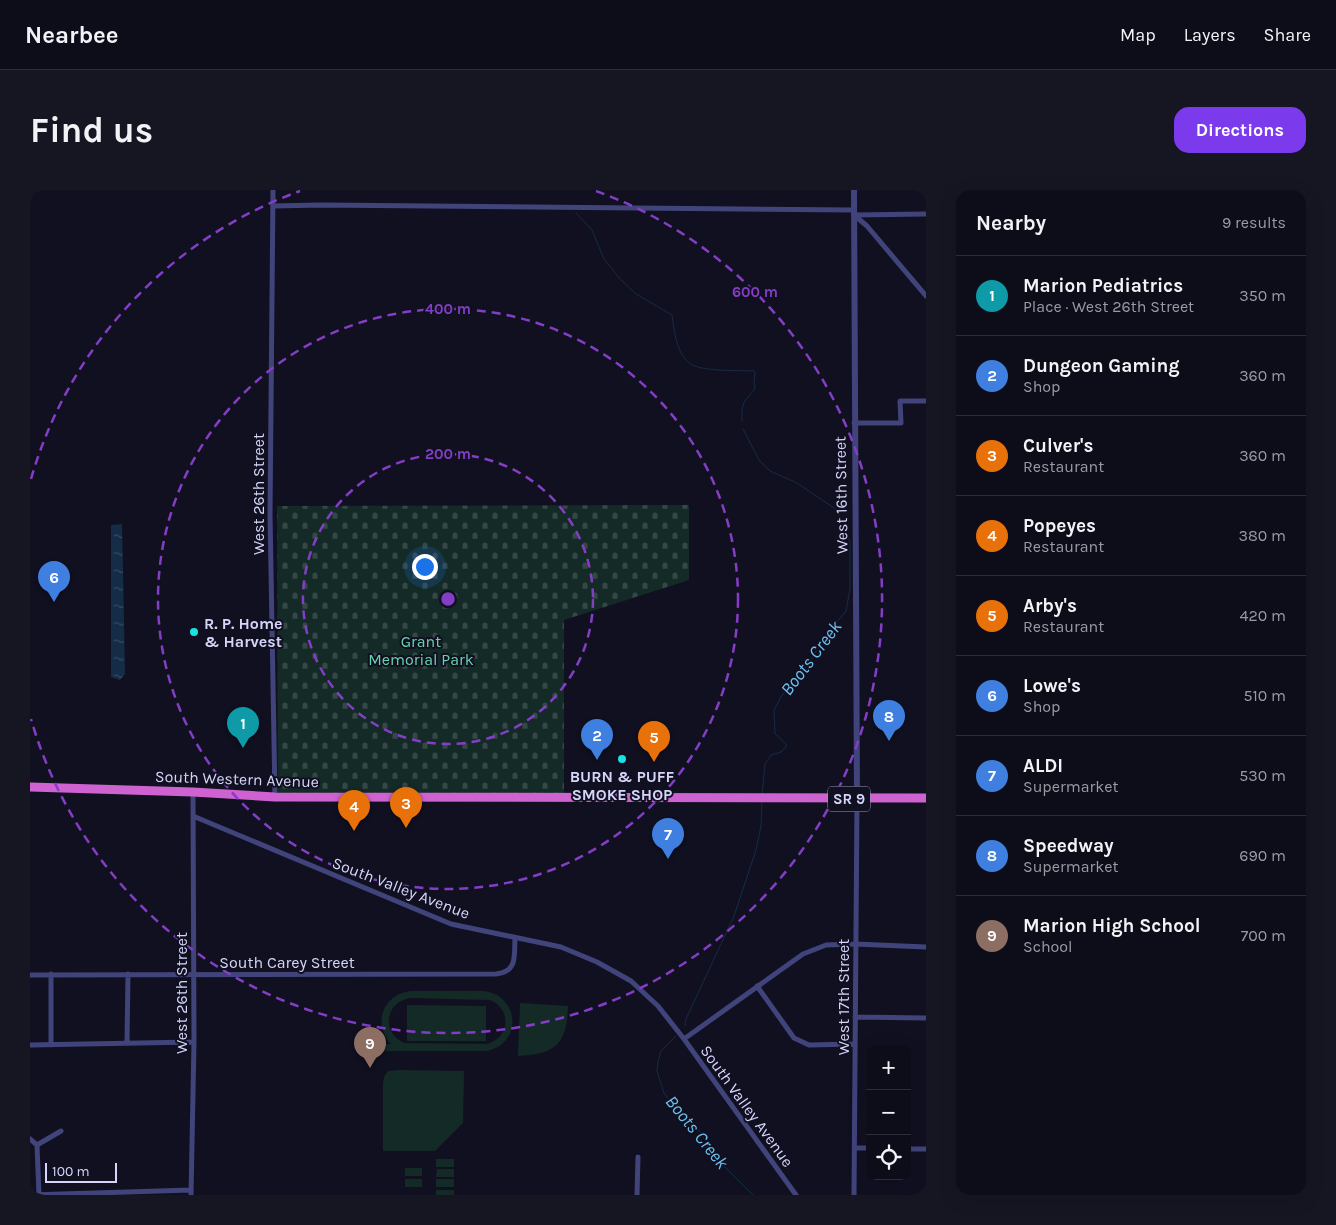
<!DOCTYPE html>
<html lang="en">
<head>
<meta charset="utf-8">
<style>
	body { margin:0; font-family:Karla,sans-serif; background:#161522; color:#f1f3f6 }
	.controls { position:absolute; right:15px; bottom:15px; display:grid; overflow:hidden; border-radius:10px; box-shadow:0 5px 20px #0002 }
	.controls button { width:45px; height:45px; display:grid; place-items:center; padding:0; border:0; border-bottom:1px solid #2d2c38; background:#0d0c19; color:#f1f3f6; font:25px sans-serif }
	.scale { position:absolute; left:15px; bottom:12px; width:72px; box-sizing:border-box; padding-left:5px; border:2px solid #d5d5fa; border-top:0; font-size:14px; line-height:18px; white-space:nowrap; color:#d5d5fa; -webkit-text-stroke:4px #111021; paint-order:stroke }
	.you { position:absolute; left:394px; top:376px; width:18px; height:18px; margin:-12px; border:4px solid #fff; border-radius:50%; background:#1a73e8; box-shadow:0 0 0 8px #1a73e833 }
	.badge { display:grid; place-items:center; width:32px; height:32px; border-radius:50%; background:#7c3aed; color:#fff; font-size:16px; font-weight:700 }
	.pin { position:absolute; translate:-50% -41px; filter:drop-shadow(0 1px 2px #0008) }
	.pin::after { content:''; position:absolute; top:26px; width:18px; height:15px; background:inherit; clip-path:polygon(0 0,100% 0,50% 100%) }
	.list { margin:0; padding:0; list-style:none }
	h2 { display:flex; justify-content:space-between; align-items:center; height:65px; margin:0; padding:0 20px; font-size:21px }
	h2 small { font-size:16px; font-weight:400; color:#9a9ba2 }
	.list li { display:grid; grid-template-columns:32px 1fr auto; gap:15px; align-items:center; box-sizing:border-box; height:80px; padding:0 20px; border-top:1px solid #2d2c38 }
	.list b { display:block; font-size:19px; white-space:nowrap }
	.list p { margin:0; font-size:16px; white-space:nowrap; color:#9a9ba2 }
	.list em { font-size:16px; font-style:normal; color:#9a9ba2 }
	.icon { flex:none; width:28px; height:28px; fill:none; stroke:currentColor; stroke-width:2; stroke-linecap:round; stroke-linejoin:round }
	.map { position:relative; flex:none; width:896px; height:1005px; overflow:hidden; border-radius:15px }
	header { display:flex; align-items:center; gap:30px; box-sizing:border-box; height:70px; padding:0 25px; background:#0d0c19; border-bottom:1px solid #2d2c38 }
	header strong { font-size:24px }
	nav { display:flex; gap:28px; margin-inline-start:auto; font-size:18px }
	.intro { display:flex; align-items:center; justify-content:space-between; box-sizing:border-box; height:120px; padding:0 30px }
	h1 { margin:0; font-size:35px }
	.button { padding:12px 22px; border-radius:15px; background:#7c3aed; color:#fff; font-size:18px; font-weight:700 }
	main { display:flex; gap:30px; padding:0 30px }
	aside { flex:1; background:#0d0c19; border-radius:15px; box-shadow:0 5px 20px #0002 }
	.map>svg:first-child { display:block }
	.cemetery { fill:url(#cemetery-stones) }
	.pitch { fill:#142a27; fill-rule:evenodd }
	.water { fill:url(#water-ripples) }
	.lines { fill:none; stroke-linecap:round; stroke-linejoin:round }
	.stream { stroke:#152c46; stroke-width:1 }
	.minor { stroke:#40447b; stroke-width:5 }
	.tertiary { stroke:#40447b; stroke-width:6 }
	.trunk { stroke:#ce62d0; stroke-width:9 }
	.ring { fill:none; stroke:#843dc5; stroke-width:2.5; stroke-dasharray:9 6 }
	.poi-dot { fill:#18e3e3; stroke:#111021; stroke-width:2 }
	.labels { text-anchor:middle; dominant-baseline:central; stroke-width:4; stroke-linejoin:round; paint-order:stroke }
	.shield { fill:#111021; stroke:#9a9ab9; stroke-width:1 }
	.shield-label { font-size:15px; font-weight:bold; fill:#d5d5fa }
	.street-label { font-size:16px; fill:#d5d5fa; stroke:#111021 }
	.poi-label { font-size:16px; font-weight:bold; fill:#d5d5fa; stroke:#111021; text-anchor:start }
	.park-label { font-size:16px; fill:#68d3ad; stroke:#111021 }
	.water-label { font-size:18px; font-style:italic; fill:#6dc1f0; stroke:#111021 }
	.centre { fill:#843dc5; stroke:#111021; stroke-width:2.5 }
	.ring-label { font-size:15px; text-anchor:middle; font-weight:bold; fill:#843dc5; stroke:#111021; stroke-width:4; stroke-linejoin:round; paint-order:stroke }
</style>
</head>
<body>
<header>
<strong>Nearbee</strong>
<nav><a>Map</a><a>Layers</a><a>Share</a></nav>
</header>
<div class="intro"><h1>Find us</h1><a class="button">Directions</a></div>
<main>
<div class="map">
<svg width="896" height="1005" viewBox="0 0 896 1005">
	<defs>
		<pattern id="cemetery-stones" width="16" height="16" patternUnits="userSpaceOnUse" patternTransform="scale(1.25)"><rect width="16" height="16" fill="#142a27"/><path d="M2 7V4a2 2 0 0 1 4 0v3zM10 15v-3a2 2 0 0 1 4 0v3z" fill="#354847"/></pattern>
		<pattern id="water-ripples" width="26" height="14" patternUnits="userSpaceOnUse" patternTransform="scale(1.25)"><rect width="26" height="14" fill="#152c46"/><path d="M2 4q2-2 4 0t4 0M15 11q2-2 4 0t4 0" fill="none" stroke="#364a62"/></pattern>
	</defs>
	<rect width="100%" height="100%" fill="#111021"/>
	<path class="cemetery" d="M659,315V390L534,430V603H248L247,316Z"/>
	<path class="pitch" d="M381,801H453C490,805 493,853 457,861H351V854H361C342,834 353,804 381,801ZM381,808L460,810C482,819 480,848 457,854L374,853C351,843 355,811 381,808Z
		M490,813L538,816C537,854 526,864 488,866Z
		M377,815L456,816V851H377Z
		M367,880L434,881L433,933L405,961H353V893L354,887L358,881Z
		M406,969H424V977H406Z
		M375,978H392V986H375Z
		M407,979H424V987H406Z
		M375,989H392V997H375Z
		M406,989H424V997H406Z
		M406,1000H424V1005H406Z"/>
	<path class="water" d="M92,334L95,484L90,490L81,487V335Z"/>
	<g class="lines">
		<path class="stream" d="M546,23L562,40L574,69L590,89L606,104L642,125C644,140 646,161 658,172C668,182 704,180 719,181L723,180L725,183L724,193L725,197C723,203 721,203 718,207C711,214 712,222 712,231
			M713,239L729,270L740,281L767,293L807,320L820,352V399L816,421L800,440L766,492L752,505L744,520L745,544L756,554V557L751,562L741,565L735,574L732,605
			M655,836L656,829L704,726L726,660L731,636L732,611
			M646,846L631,861L628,872L627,881L634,903L644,916L667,938L688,970L723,1005"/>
		<path class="minor" d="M243,0L240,324L245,607
			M243,16L291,15L824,20
			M824,25L837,36L896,106
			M824,25L896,24
			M824,233H871L870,211H896
			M163,626L421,734L531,757L567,772L601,791L628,816L654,849L766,1005
			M0,785L466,784C488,782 484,765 485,748
			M727,796L764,848L779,855L825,854
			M825,827L896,828
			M654,849L773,764L796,755L825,754L896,757
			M97,852L98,784
			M0,855L164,852
			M21,855V784
			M0,949L7,955
			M7,955L9,1005
			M7,955L31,941
			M825,958H840
			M877,959H896
			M0,1005L161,1000
			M161,1005L164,852L163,602
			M607,1005L608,967
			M824,1005L827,609"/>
		<path class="tertiary" d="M824,0L827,609"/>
		<path class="trunk" d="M0,597L163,602L245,607L896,608"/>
	</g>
	<g class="ring">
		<circle cx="418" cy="409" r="145"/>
		<circle cx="418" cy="409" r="290"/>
		<path d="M1 289A434 434 0 0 1 270 1M566 1A434 434 0 1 1 1 529"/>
	</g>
	<g class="poi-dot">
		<circle cx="164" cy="442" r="5"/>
		<circle cx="592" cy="569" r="5"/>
	</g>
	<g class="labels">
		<rect class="shield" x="798" y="596.5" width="42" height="25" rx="4"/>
		<g class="shield-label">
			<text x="819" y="609">SR 9</text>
		</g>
		<g class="street-label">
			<text transform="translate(228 304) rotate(-90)">West 26th Street</text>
			<text transform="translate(811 305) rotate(-91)">West 16th Street</text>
			<text transform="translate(207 589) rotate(2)">South Western Avenue</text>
			<text transform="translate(371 698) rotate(21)">South Valley Avenue</text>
			<text x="257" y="772">South Carey Street</text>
			<text transform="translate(151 803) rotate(-90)">West 26th Street</text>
			<text transform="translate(813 807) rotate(-90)">West 17th Street</text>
			<text transform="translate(717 916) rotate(54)">South Valley Avenue</text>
		</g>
		<g class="poi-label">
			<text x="174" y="433">R. P. Home<tspan x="174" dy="18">&amp; Harvest</tspan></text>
			<text x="592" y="586" text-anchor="middle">BURN &amp; PUFF<tspan x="592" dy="18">SMOKE SHOP</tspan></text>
		</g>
		<g class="park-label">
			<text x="391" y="451">Grant<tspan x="391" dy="18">Memorial Park</tspan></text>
		</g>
		<g class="water-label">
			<text transform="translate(781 468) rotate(-53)">Boots Creek</text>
			<text transform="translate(667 942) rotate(51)">Boots Creek</text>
		</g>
	</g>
	<circle cx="418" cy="409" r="8" class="centre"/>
	<g class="ring-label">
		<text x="725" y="107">600 m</text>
		<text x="418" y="124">400 m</text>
		<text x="418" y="269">200 m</text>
	</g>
</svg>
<div class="controls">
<button>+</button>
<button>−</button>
<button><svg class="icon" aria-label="locate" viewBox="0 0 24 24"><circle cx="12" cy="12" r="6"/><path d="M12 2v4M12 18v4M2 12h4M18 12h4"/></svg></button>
</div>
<div class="scale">100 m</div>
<div class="you"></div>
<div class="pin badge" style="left:213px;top:558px;background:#0f9aa8">1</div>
<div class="pin badge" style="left:567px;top:570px;background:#3f7fe0">2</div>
<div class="pin badge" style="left:376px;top:638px;background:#e8710a">3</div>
<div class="pin badge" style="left:324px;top:641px;background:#e8710a">4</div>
<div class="pin badge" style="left:624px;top:572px;background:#e8710a">5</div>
<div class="pin badge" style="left:24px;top:412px;background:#3f7fe0">6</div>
<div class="pin badge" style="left:638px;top:669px;background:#3f7fe0">7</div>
<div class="pin badge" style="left:859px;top:551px;background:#3f7fe0">8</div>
<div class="pin badge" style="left:340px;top:878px;background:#8d6e63">9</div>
</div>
<aside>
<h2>Nearby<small>9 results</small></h2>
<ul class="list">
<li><span class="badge" style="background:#0f9aa8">1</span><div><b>Marion Pediatrics</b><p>Place · West 26th Street</p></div><em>350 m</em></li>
<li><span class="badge" style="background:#3f7fe0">2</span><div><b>Dungeon Gaming</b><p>Shop</p></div><em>360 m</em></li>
<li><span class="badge" style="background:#e8710a">3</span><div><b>Culver's</b><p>Restaurant</p></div><em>360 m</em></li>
<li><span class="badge" style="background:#e8710a">4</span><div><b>Popeyes</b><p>Restaurant</p></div><em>380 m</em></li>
<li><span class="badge" style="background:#e8710a">5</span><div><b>Arby's</b><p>Restaurant</p></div><em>420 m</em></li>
<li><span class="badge" style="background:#3f7fe0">6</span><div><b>Lowe's</b><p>Shop</p></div><em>510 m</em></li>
<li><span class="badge" style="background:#3f7fe0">7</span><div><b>ALDI</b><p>Supermarket</p></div><em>530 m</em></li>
<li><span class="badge" style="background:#3f7fe0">8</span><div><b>Speedway</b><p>Supermarket</p></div><em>690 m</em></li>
<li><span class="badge" style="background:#8d6e63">9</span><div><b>Marion High School</b><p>School</p></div><em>700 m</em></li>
</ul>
</aside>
</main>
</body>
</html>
